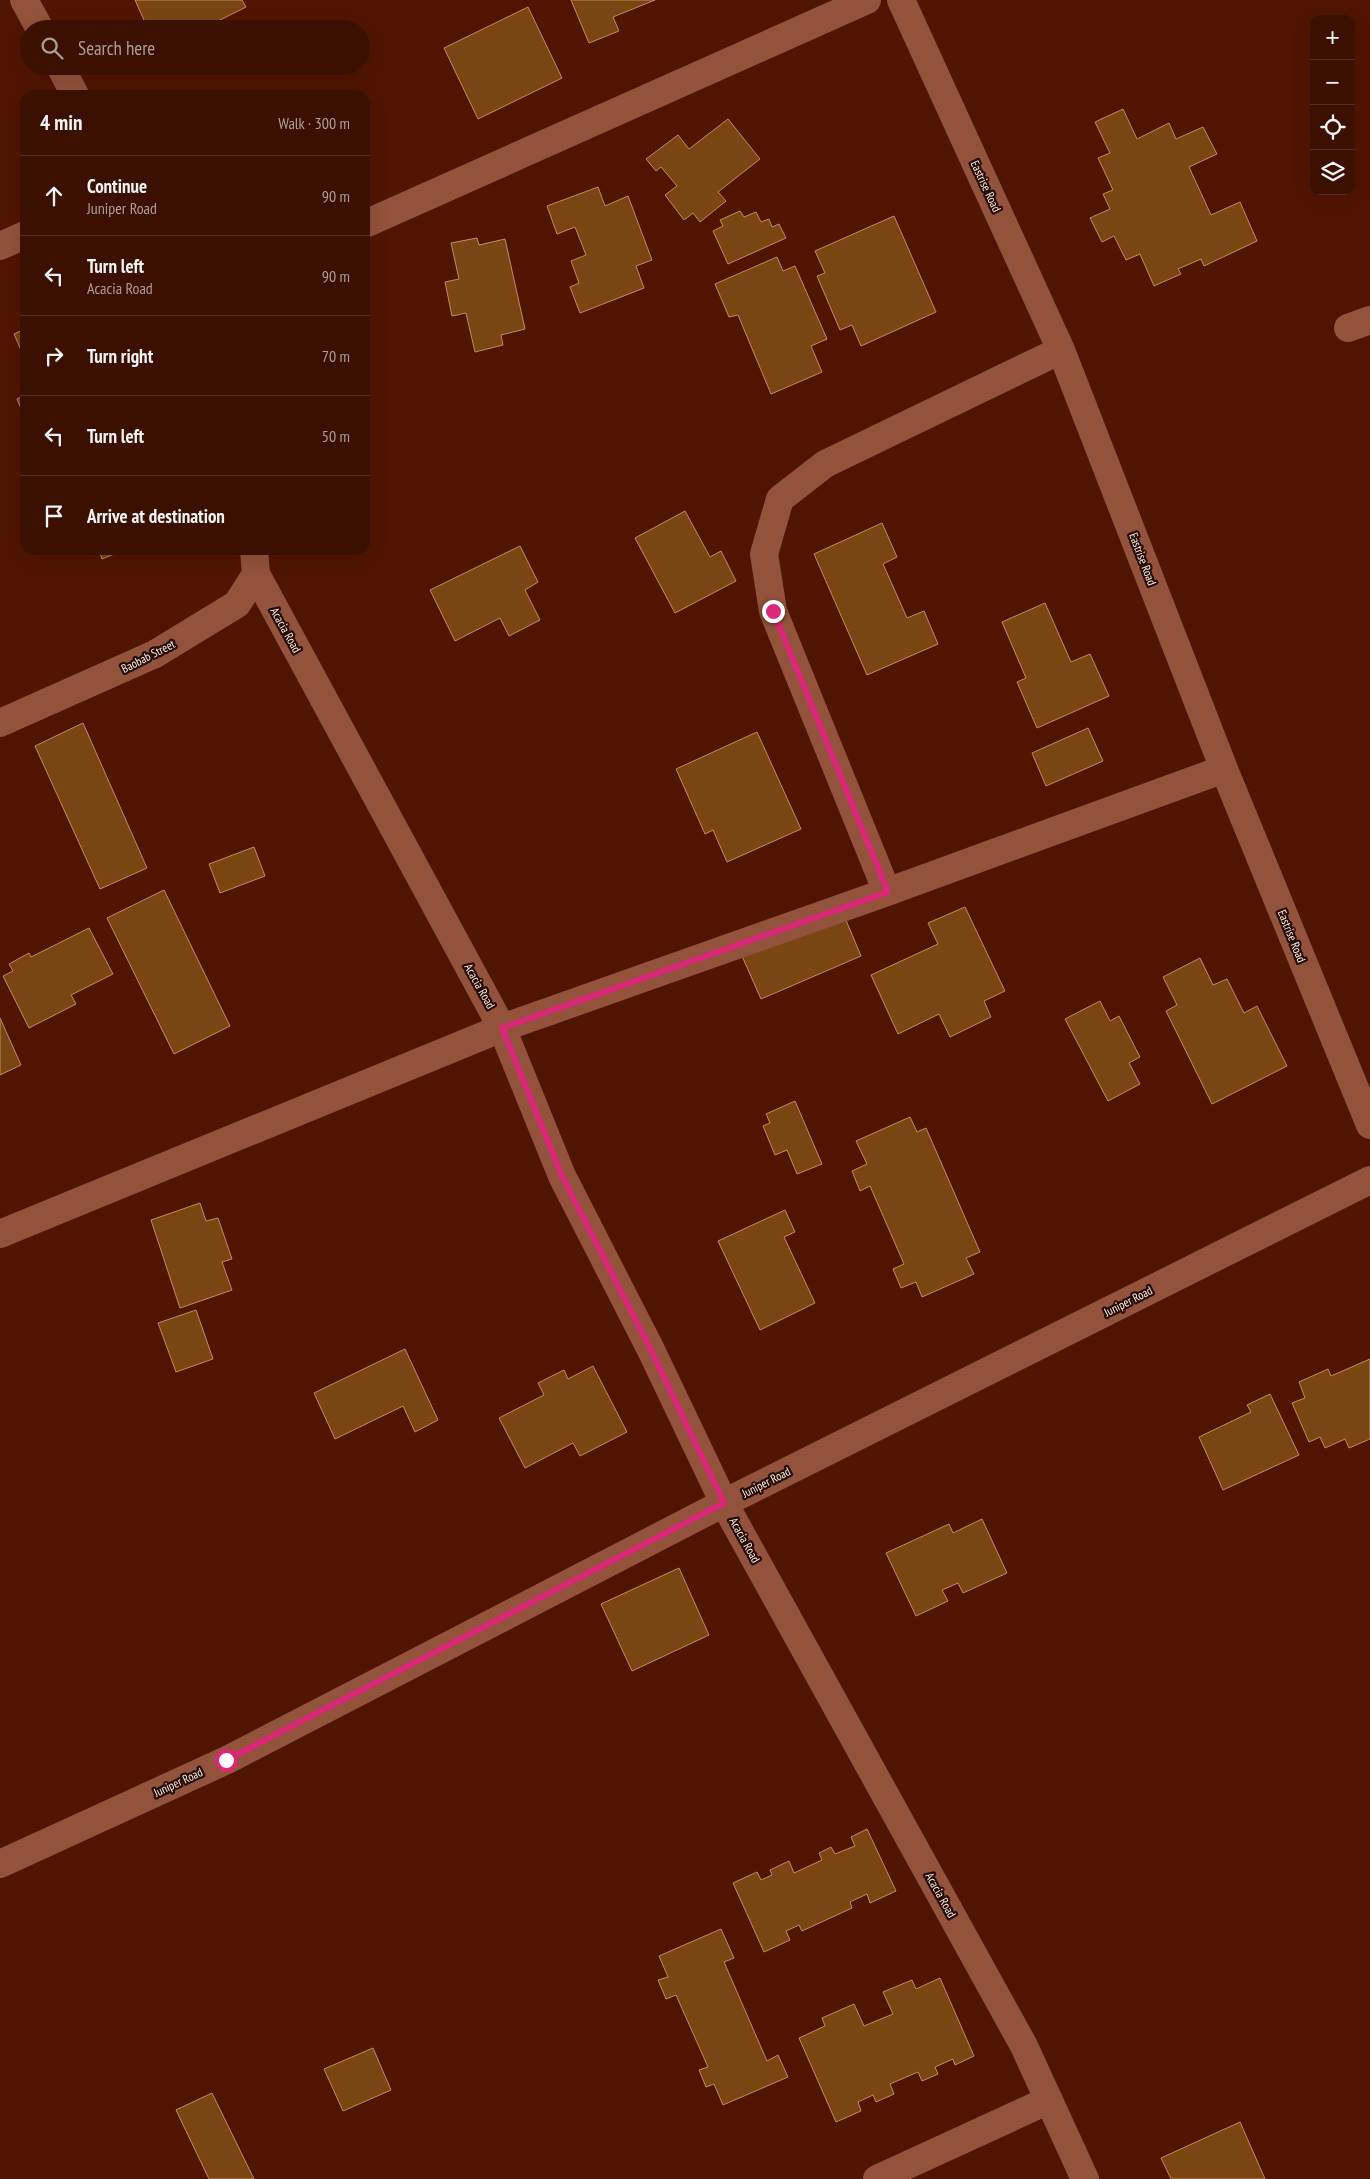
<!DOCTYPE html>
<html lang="en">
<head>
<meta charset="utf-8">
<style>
	body { margin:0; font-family:"PT Sans Narrow",sans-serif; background:#471e0f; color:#f1f3f6 }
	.controls { position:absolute; right:15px; top:15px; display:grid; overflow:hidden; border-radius:10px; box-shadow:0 5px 20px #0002 }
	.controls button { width:45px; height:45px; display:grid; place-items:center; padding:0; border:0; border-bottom:1px solid #553022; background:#3c1000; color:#f1f3f6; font:25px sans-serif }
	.stop { position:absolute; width:15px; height:15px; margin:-11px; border:4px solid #db2777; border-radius:50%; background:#fff }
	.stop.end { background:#db2777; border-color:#fff; box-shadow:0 1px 5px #0008 }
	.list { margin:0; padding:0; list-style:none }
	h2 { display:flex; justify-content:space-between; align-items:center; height:65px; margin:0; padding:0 20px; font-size:21px }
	h2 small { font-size:16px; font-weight:400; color:#ac9d99 }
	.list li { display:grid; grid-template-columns:32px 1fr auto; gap:15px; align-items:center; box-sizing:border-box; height:80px; padding:0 20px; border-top:1px solid #553022 }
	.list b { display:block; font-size:19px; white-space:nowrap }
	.list p { margin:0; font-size:16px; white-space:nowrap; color:#ac9d99 }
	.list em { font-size:16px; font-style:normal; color:#ac9d99 }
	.icon { flex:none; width:28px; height:28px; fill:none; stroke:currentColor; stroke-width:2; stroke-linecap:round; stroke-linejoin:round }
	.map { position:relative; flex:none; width:1370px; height:2179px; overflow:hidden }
	.search { position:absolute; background:#3c1000; box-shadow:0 5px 20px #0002; left:20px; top:20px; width:350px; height:55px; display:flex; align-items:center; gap:12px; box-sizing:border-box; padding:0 18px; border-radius:28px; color:#ac9d99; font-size:19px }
	.panel { position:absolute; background:#3c1000; box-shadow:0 5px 20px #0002; left:20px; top:90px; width:350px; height:465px; border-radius:15px }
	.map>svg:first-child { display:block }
	.building { fill:#794512; stroke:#c48b5c }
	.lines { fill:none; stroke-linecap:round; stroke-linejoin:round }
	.minor { stroke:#93523b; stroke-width:28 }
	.route { stroke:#db2777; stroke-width:6 }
	.labels { text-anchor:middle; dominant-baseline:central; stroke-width:4.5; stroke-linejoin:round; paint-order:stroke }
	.street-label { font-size:12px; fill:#faeae5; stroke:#260c04 }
</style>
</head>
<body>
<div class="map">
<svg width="1370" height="2179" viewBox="0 0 1370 2179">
	<rect width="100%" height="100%" fill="#501500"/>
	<path class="building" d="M135,0H242L246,7L202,29H148Z
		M571,0H655L613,17L619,31L589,43Z
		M528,7L562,78L478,119L444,48Z
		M1123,109L1137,139L1169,123L1176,139L1203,127L1217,154L1189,167L1211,215L1240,202L1257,241L1204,266L1201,259L1178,269L1181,274L1154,286L1140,254L1126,260L1114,236L1102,242L1090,218L1110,209L1103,194L1113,190L1098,158L1110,153L1095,122Z
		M728,119L760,159L718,192L726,201L700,222L693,213L684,220L665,195L677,186L661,167L656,171L646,159L678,135L689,149Z
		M598,187L605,206L628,196L652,260L636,266L644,288L580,313L570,287L579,283L571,261L586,255L575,227L557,234L547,206Z
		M740,211L744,217L756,212L761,222L769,219L772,227L779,224L786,238L728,264L713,231L723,226L720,220Z
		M894,216L936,312L861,346L852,325L840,330L817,276L825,273L815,251Z
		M477,238L479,245L505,239L525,329L501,335L503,345L475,352L466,313L452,316L445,282L459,279L451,243Z
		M777,257L783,271L795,266L827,339L811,346L822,372L771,394L738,315L729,317L715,284Z
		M25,329V359L14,334Z
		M25,395V418L17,399Z
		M685,511L710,557L721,551L736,581L675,613L635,538Z
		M882,523L897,557L883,564L907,618L924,611L938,644L867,675L814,554Z
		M520,546L538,582L525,590L540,620L509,636L500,618L455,641L430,590Z
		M99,550H124L102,559Z
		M1045,603L1071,662L1090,654L1109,696L1037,728L1017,682L1026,678L1002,622Z
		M83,723L147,868L100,889L35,746Z
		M1088,728L1103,761L1046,786L1032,753Z
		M757,732L801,829L727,862L713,830L705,834L676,769Z
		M254,847L265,876L220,893L209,864Z
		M164,890L230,1026L174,1054L107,918Z
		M965,907L1005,991L984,1001L991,1017L950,1037L939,1014L898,1034L871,975L938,944L928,923Z
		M843,913L861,956L761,999L742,956Z
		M89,928L113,974L71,995L76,1004L29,1028L3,976L13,971L9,964L29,953L31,957Z
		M1200,958L1213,985L1227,979L1244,1013L1257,1006L1287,1066L1212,1104L1166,1011L1177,1005L1163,977Z
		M1100,1001L1110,1021L1119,1016L1140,1057L1129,1063L1140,1084L1108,1101L1065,1019Z
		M0,1018L21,1065L0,1075Z
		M795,1101L822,1164L797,1174L787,1150L775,1155L763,1126L770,1123L766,1114Z
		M910,1117L917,1132L926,1128L980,1252L966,1258L974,1274L922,1297L916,1282L901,1288L893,1269L904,1264L870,1186L860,1191L852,1171L867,1164L856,1141Z
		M200,1203L206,1221L218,1218L232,1259L222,1262L232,1290L180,1308L151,1220Z
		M785,1210L795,1232L784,1237L815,1303L760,1330L718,1241Z
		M196,1310L213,1359L176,1372L158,1323Z
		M405,1349L438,1420L415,1432L403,1406L335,1439L314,1393Z
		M1370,1359V1439L1349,1448L1345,1439L1325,1448L1320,1437L1309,1442L1292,1403L1305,1398L1299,1382L1328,1369L1331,1376Z
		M593,1366L627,1432L580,1456L573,1443L525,1468L499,1418L544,1395L538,1383L564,1370L568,1379Z
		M1270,1394L1299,1455L1223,1490L1199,1437L1251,1412L1247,1405Z
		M982,1519L1007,1573L963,1593L958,1583L942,1590L948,1601L916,1616L886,1553L949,1524L953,1533Z
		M679,1568L709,1635L632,1671L601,1604Z
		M867,1829L896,1891L870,1903L867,1894L850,1902L852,1908L802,1931L799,1925L786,1931L790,1940L764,1952L733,1883L757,1872L761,1880L772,1875L770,1870L789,1861L794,1873L822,1860L819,1853L831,1847L835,1854L855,1846L851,1837Z
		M721,1929L734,1958L724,1962L767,2061L778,2055L788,2077L723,2105L714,2084L706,2087L699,2070L708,2067L676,1995L666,1999L658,1980L668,1977L659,1956Z
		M940,1978L974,2056L955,2065L953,2059L935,2067L938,2074L922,2081L918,2072L890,2084L894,2094L876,2102L873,2095L858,2102L861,2111L836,2122L799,2038L825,2026L822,2018L854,2004L864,2026L893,2014L883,1992L912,1980L916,1989Z
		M373,2048L391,2090L343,2111L324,2069Z
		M212,2093L254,2179H209L176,2110Z
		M1240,2122L1265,2179H1171L1161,2158Z"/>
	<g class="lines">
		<path class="minor" d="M24,0L40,29
			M901,0L1061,350L1224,769L1370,1125
			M60,66L75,95
			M365,224L867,0
			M0,246L25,235
			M1348,328L1370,320
			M256,574L502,1028L562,1176L651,1350L724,1503L1024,2046L1085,2179
			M0,723L155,654L237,604L256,574L254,550
			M887,892L773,611L764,554L780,499L825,464L1061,350
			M0,1234L502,1028L887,892L1224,769
			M0,1864L227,1760L724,1503L1370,1180
			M877,2179L1049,2100"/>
	</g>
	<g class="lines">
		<path class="route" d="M226,1760L724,1503L651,1350L562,1176L502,1028L888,892L773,611"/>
	</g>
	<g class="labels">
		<g class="street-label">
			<text transform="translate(986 186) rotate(65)">Eastrise Road</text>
			<text transform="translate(1143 559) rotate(69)">Eastrise Road</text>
			<text transform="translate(286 630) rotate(61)">Acacia Road</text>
			<text transform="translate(148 656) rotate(-27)">Baobab Street</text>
			<text transform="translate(1292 936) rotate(68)">Eastrise Road</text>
			<text transform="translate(480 986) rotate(61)">Acacia Road</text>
			<text transform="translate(1128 1301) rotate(-27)">Juniper Road</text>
			<text transform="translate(766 1482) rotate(-27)">Juniper Road</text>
			<text transform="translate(745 1540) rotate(61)">Acacia Road</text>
			<text transform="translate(178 1782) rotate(-25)">Juniper Road</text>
			<text transform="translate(941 1895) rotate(61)">Acacia Road</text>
		</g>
	</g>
</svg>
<div class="controls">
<button>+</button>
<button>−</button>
<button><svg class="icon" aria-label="locate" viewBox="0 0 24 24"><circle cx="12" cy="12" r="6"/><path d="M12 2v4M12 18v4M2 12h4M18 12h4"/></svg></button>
<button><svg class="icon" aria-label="layers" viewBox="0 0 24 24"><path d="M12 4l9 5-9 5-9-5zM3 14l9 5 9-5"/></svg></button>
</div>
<div class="stop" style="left:226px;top:1760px"></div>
<div class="stop end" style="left:773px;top:611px"></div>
<div class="search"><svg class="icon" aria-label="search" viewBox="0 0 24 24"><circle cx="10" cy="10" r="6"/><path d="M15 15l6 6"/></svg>Search here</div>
<section class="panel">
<h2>4 min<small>Walk · 300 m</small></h2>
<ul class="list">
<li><svg class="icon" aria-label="ahead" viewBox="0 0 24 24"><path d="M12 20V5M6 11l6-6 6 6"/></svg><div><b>Continue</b><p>Juniper Road</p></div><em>90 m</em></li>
<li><svg class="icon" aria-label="left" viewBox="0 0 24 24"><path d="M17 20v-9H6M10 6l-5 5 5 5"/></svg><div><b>Turn left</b><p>Acacia Road</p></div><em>90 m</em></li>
<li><svg class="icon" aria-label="right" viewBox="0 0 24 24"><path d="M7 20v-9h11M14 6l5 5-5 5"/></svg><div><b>Turn right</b></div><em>70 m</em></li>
<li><svg class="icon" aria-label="left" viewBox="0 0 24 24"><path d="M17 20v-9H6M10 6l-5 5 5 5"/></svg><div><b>Turn left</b></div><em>50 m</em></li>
<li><svg class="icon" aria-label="arrive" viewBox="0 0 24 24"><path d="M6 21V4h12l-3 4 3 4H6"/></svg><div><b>Arrive at destination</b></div></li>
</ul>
</section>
</div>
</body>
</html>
